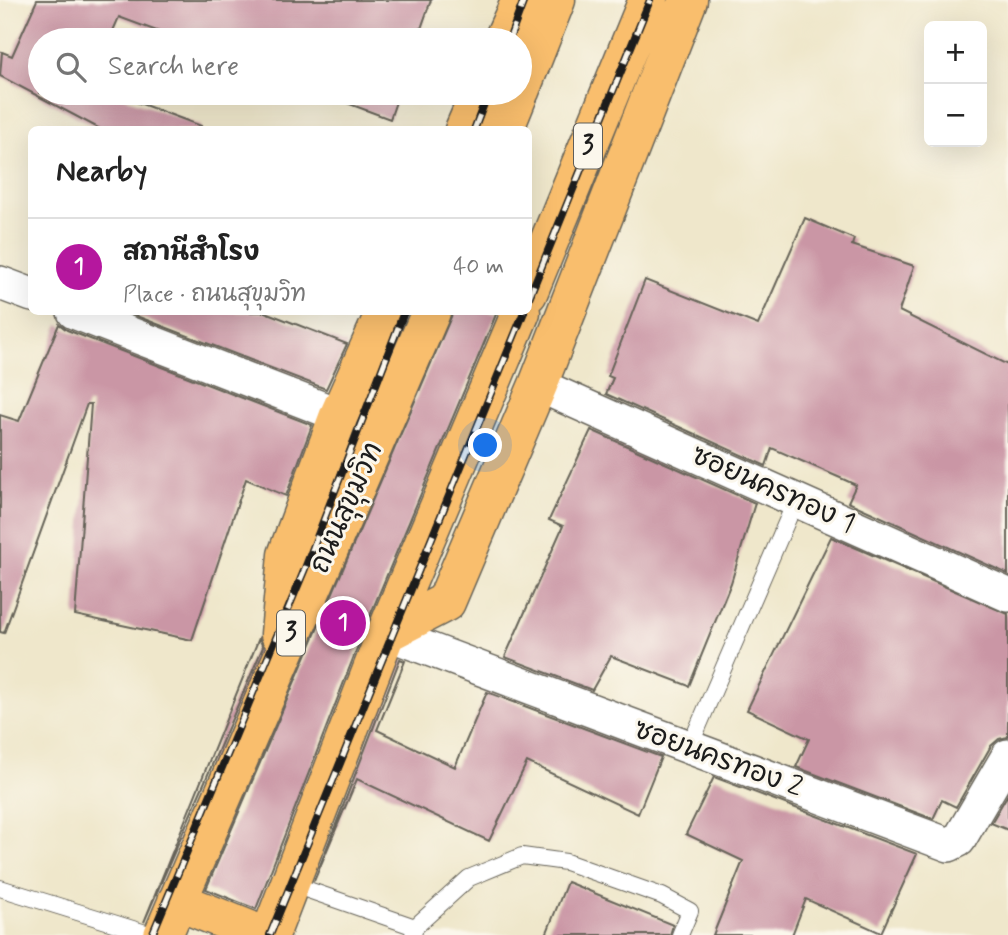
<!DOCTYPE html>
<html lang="en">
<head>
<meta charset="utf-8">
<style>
	body { margin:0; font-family:Mynerve,"Playpen Sans Thai",sans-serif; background:#f6f6f6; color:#222 }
	.controls { position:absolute; right:21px; top:21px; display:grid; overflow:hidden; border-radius:10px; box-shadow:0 7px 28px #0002 }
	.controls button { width:63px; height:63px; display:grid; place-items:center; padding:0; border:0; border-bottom:2px solid #e0e0e0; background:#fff; color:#222; font:35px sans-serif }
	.you { position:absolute; left:486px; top:446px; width:24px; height:24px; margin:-18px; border:5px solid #fff; border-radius:50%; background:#1a73e8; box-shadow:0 0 0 10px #1a73e833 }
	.badge { display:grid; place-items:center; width:46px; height:46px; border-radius:50%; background:#b5179e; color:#fff; font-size:23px; font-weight:700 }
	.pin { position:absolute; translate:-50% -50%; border:4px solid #fff; box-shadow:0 2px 7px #0006 }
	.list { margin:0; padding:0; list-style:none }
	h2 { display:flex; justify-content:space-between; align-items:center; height:91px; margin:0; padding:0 28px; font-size:30px }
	h2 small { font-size:23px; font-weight:400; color:#767676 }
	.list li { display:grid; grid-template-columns:46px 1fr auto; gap:21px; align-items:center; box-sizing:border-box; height:98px; padding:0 28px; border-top:2px solid #e0e0e0 }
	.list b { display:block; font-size:26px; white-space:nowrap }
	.list p { margin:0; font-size:23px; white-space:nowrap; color:#767676 }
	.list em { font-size:23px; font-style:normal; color:#767676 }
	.icon { flex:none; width:38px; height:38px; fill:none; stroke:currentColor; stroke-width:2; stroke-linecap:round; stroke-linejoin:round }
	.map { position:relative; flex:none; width:1008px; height:935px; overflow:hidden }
	.search { position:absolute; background:#fff; box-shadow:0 7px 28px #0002; left:28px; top:28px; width:504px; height:77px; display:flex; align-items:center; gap:18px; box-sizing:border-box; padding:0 24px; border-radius:38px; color:#767676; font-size:26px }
	.panel { position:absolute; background:#fff; box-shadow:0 7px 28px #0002; left:28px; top:126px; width:504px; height:189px; border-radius:10px }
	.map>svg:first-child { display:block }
	.building { fill:#ca96a5 }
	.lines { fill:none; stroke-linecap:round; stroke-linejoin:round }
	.service-casing { stroke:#666359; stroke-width:18 }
	.minor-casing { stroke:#666359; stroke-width:36 }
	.trunk-casing { stroke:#666359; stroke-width:41 }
	.service { stroke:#fff; stroke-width:16 }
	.minor { stroke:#fff; stroke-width:33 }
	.trunk { stroke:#f9be6d; stroke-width:38 }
	.rail-casing { stroke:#1c1c1c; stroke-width:8 }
	.rail { stroke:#fbf7ec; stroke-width:5; stroke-dasharray:16; stroke-linecap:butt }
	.labels { text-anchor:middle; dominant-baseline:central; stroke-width:6; stroke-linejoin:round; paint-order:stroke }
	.shield { fill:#fbf7ec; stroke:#5f5e5a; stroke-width:2 }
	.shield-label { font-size:26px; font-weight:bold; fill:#1c1c1c }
	.street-label { font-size:28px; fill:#1c1c1c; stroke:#fbf7ec }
</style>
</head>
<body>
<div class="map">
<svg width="1008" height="935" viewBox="0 0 1008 935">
	<rect width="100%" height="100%" fill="#fbf7ec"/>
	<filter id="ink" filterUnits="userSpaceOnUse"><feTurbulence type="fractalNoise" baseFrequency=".0143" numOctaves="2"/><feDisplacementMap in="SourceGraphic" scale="14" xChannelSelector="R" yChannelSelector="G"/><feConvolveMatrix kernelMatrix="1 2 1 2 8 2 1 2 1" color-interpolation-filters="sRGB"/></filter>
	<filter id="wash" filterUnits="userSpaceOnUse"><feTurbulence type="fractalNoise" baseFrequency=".00686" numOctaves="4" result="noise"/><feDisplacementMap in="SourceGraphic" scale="28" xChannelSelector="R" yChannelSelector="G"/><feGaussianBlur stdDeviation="1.57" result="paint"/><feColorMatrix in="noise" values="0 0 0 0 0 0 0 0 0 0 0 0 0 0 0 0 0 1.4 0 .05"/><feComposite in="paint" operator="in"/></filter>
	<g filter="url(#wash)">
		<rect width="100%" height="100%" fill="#efe7cb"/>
		<g id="blocks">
			<path class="building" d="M37,0H431L417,40H181L119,17L109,40H40V93H112L201,126L200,130H102L0,76L2,52L12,56Z
				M320,93H399L390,119Z
				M805,218L854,239L852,245L914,266L899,311L1008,365V574L848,502L856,485L845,480L772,448L766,466L606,394L613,378L608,376L645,280L758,325Z
				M126,312H265L347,344L326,389Z
				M453,312H497L366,625L256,909L206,889Z
				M59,324L67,330L312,425L286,496L246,479L192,640L75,615L91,404H87L4,633L0,632V415L19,421Z
				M591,430L755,503L731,583L689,686L611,656L592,690L505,657L563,526L549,520Z
				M831,537L1008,614V737L999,739L991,746L956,807L942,800L933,819L796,767L809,739L747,710Z
				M259,638L263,647L144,922L182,828Z
				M400,659L405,661L377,730L455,767L487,692L661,757L638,814L527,762L489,841L357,779L314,881Z
				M714,777L917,854L881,933L806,899L792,935H713L743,861L686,834Z
				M1008,794V830L991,823Z
				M567,882L673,925L670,935H546Z"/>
		</g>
	</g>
	<g filter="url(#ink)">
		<use href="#blocks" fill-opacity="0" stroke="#666359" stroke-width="2"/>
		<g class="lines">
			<defs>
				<path id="service" d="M689,748L796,500
					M291,884L415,927
					M0,888L152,935
					M413,935L415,927L469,878L522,856L566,862L662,896L690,911L680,935"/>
				<path id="minor" d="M0,283L32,295
					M74,312L339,415
					M538,385L1008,595
					M386,633L949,845L959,840L1008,756"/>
				<path id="trunk" d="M503,40L521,0
					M520,91L556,0
					M464,130L480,93
					M504,130L519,93
					M528,293L648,0
					M386,633L446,602L538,385L688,0
					M280,634L287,555L339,415L385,312
					M177,901L262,935
					M163,935L431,312
					M270,935L386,633L521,312"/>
			</defs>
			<use href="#service" class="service-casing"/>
			<use href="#minor" class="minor-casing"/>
			<use href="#trunk" class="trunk-casing"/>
			<use href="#service" class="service"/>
			<use href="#minor" class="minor"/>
			<use href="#trunk" class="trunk"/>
			<defs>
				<path id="rail" d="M509,40L524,0
					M474,130L488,93
					M528,300L650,0
					M152,935L304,571L404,312
					M270,935L524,312"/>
			</defs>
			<use href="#rail" class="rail-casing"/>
			<use href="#rail" class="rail"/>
		</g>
	</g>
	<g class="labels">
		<g class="shield">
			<rect x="574" y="123.5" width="28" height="45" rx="5"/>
			<rect x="277" y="610.5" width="28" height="45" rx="5"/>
		</g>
		<g class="shield-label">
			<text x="588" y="146">3</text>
			<text x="291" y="633">3</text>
		</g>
		<g class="street-label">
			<text transform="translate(773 490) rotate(24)">ซอยนครทอง 1</text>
			<text transform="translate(347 508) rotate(-66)">ถนนสุขุมวิท</text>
			<text transform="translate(718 759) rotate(20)">ซอยนครทอง 2</text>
		</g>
	</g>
</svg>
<div class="controls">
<button>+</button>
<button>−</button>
</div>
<div class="you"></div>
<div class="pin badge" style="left:343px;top:623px">1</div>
<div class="search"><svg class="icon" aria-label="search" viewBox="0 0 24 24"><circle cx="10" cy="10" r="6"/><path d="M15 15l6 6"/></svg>Search here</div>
<section class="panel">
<h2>Nearby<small></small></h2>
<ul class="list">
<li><span class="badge">1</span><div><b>สถานีสำโรง</b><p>Place · ถนนสุขุมวิท</p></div><em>40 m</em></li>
</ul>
</section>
</div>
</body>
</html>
